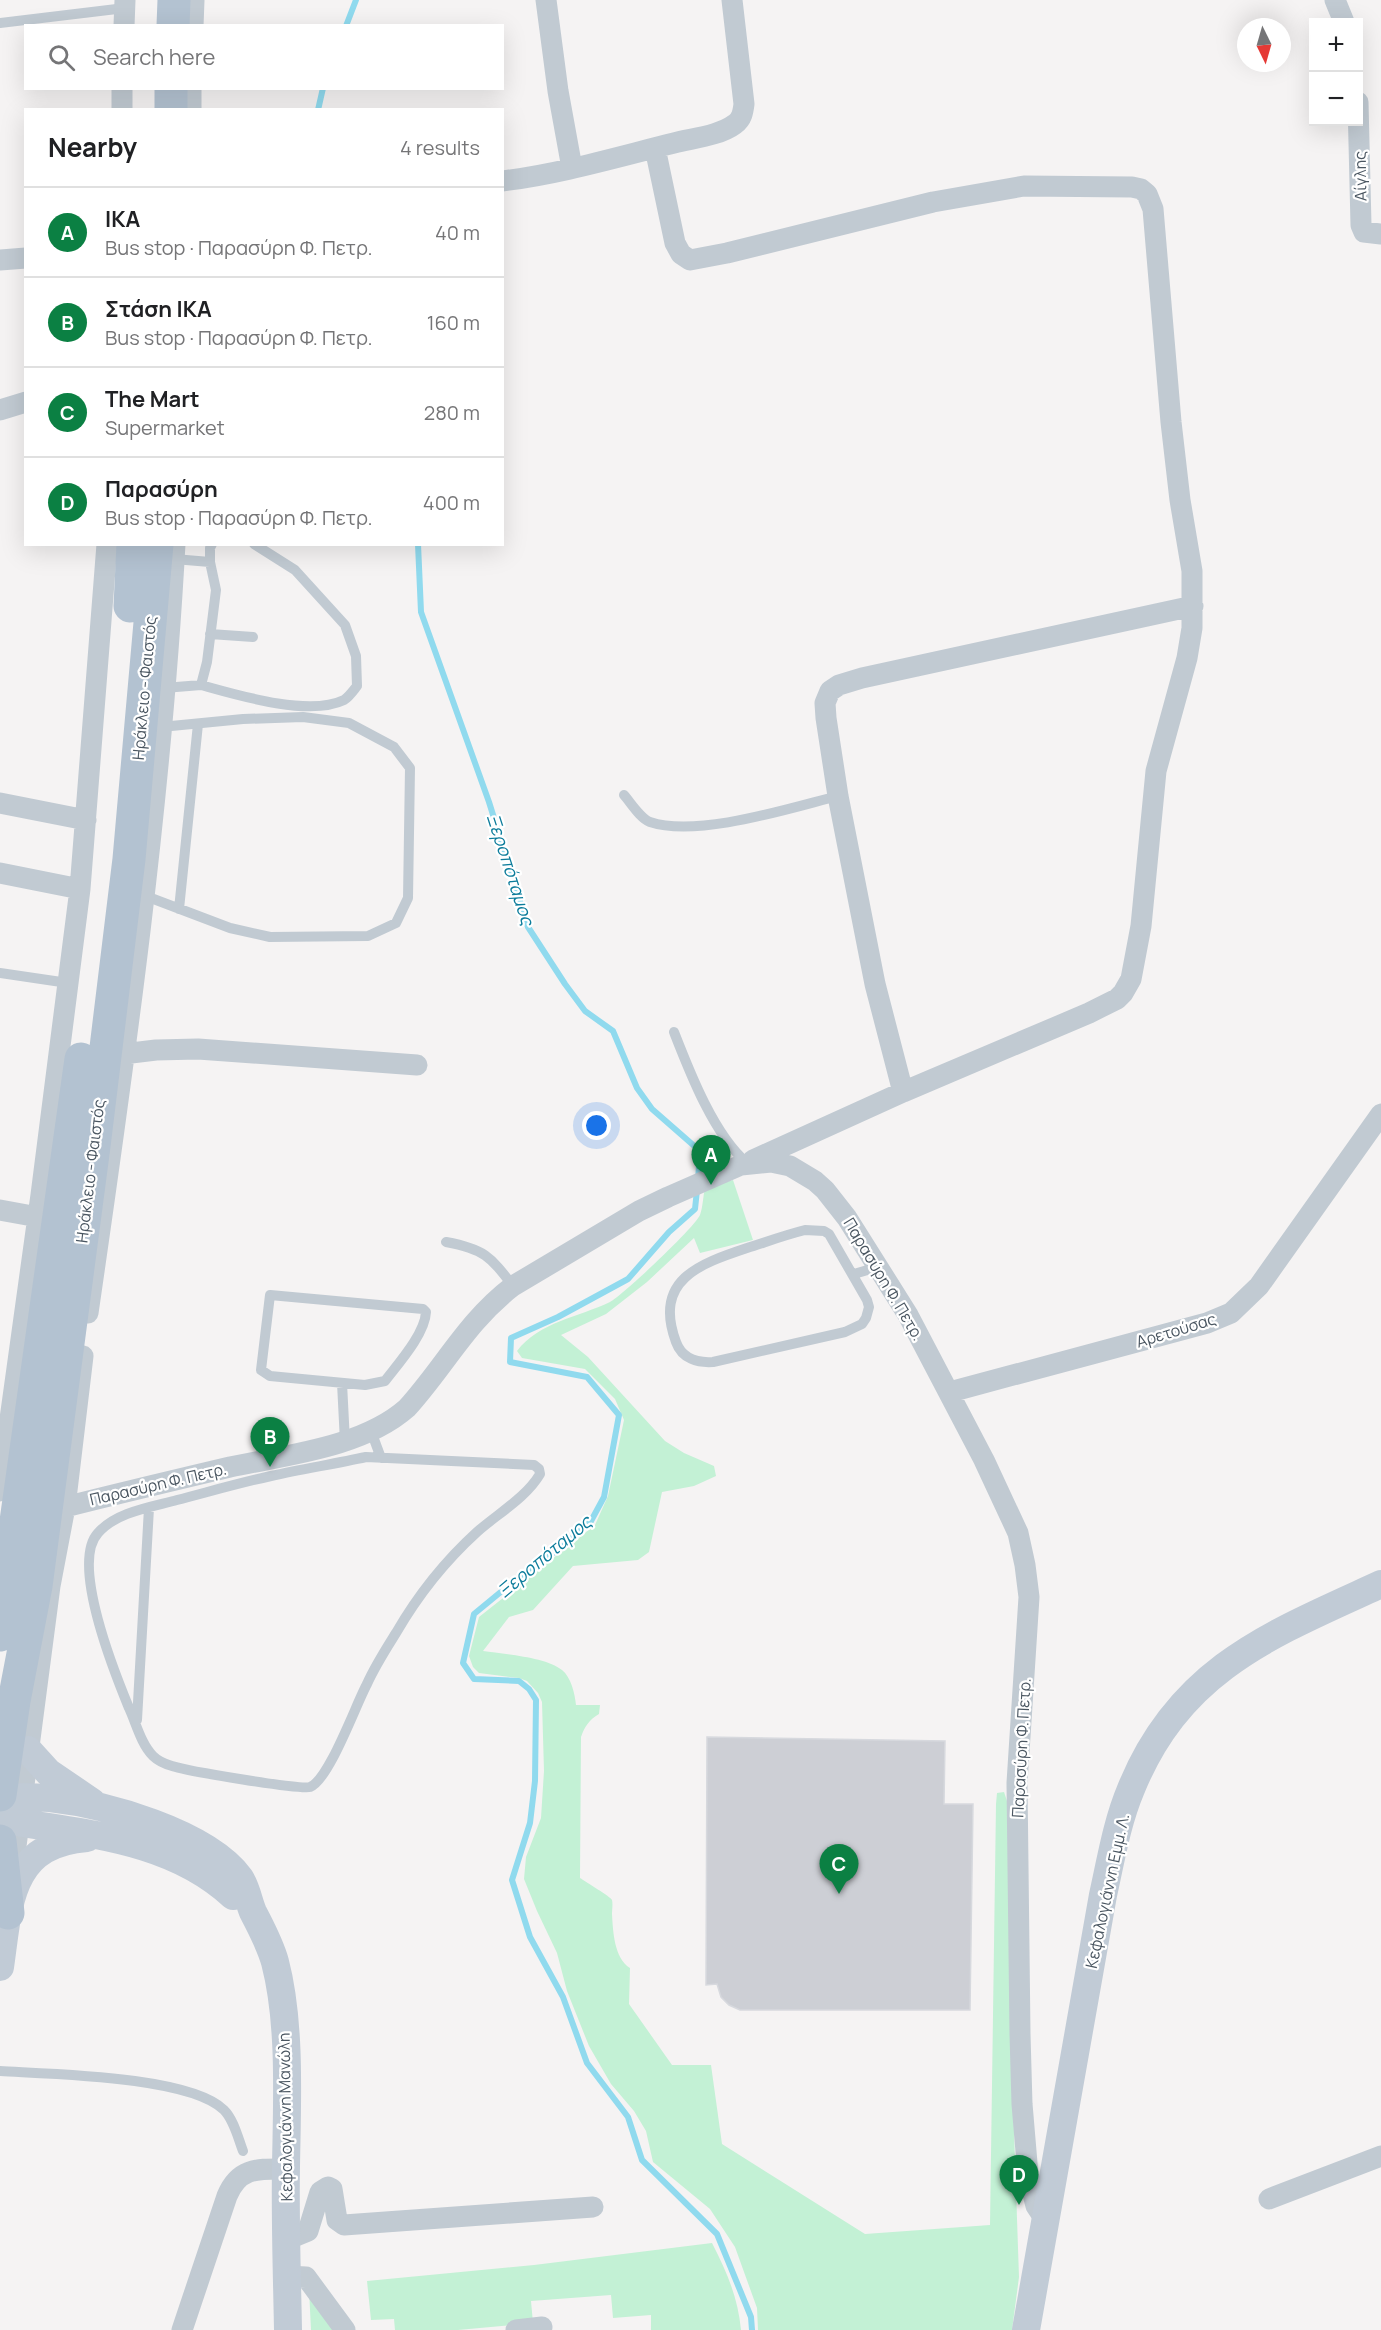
<!DOCTYPE html>
<html lang="en">
<head>
<meta charset="utf-8">
<style>
	body { margin:0; font-family:Manrope,sans-serif; background:#f2f2f2; color:#202124 }
	.controls { position:absolute; right:18px; top:18px; display:grid; overflow:hidden; border-radius:0px; box-shadow:0 6px 24px #0002 }
	.controls button { width:54px; height:54px; display:grid; place-items:center; padding:0; border:0; border-bottom:2px solid #e0e0e0; background:#fff; color:#202124; font:30px sans-serif }
	.compass { position:absolute; left:1237px; top:18px; width:54px; height:54px; border-radius:50%; background:#fff; box-shadow:0 6px 24px #0002; rotate:175deg }
	.you { position:absolute; left:597px; top:1126px; width:21px; height:21px; margin:-15px; border:4px solid #fff; border-radius:50%; background:#1a73e8; box-shadow:0 0 0 9px #1a73e833 }
	.badge { display:grid; place-items:center; width:39px; height:39px; border-radius:50%; background:#0b8043; color:#fff; font-size:20px; font-weight:700 }
	.pin { position:absolute; translate:-50% -50px; filter:drop-shadow(0 2px 3px #0008) }
	.pin::after { content:''; position:absolute; top:32px; width:21px; height:18px; background:inherit; clip-path:polygon(0 0,100% 0,50% 100%) }
	.list { margin:0; padding:0; list-style:none }
	h2 { display:flex; justify-content:space-between; align-items:center; height:78px; margin:0; padding:0 24px; font-size:26px }
	h2 small { font-size:20px; font-weight:400; color:#757577 }
	.list li { display:grid; grid-template-columns:39px 1fr auto; gap:18px; align-items:center; box-sizing:border-box; height:90px; padding:0 24px; border-top:2px solid #e0e0e0 }
	.list b { display:block; font-size:22px; white-space:nowrap }
	.list p { margin:0; font-size:20px; white-space:nowrap; color:#757577 }
	.list em { font-size:20px; font-style:normal; color:#757577 }
	.icon { flex:none; width:33px; height:33px; fill:none; stroke:currentColor; stroke-width:2; stroke-linecap:round; stroke-linejoin:round }
	.map { position:relative; flex:none; width:1381px; height:2330px; overflow:hidden }
	.search { position:absolute; background:#fff; box-shadow:0 6px 24px #0002; left:24px; top:24px; width:480px; height:66px; display:flex; align-items:center; gap:15px; box-sizing:border-box; padding:0 21px; border-radius:0px; color:#757577; font-size:22px }
	.panel { position:absolute; background:#fff; box-shadow:0 6px 24px #0002; left:24px; top:108px; width:480px; height:438px; border-radius:0px }
	.map>svg:first-child { display:block }
	.green { fill:#c3f1d5 }
	.lines { fill:none; stroke-linecap:round; stroke-linejoin:round }
	.stream { stroke:#90daee; stroke-width:6 }
	.building { fill:#cdcfd5; stroke:#d7d9de; stroke-width:1.5 }
	.service { stroke:#c1cad2; stroke-width:10 }
	.minor { stroke:#c1cad2; stroke-width:21 }
	.secondary { stroke:#c1cbd6; stroke-width:28 }
	.primary { stroke:#b3c2d1; stroke-width:33 }
	.labels { text-anchor:middle; dominant-baseline:central; stroke-width:4.5; stroke-linejoin:round; paint-order:stroke }
	.street-label { font-size:16px; fill:#4a5661; stroke:#fff }
	.water-label { font-size:18px; font-style:italic; fill:#0c7c9b; stroke:#fff }
</style>
</head>
<body>
<div class="map">
<svg width="1381" height="2330" viewBox="0 0 1381 2330">
	<rect width="100%" height="100%" fill="#f5f3f3"/>
	<path class="green" d="M733,1180L753,1240L700,1253L694,1238L647,1282L606,1314L561,1335L588,1357L665,1441L684,1453L714,1466L716,1476L694,1486L662,1492L649,1552L638,1560L573,1566L533,1610L509,1617L483,1651C503,1654 546,1657 562,1670C571,1677 575,1694 576,1705H600L599,1714C589,1720 585,1726 581,1737L580,1878C586,1882 611,1897 612,1900C613,1904 612,1910 612,1914C613,1931 614,1958 630,1968L629,2004L672,2065H711L722,2144L865,2234L990,2225L996,1804L997,1793L1004,1792L1008,1804L1014,2131L1019,2277L1012,2330H758L757,2308L735,2247L710,2209L653,2162L646,2131L634,2111L611,2084L589,2046L567,1991L557,1953L537,1911L524,1879L526,1857L541,1818L544,1771L542,1702L538,1693L527,1681L519,1678L479,1673L473,1667L469,1656L479,1617L595,1525L608,1496L624,1420L615,1399L585,1369L522,1358L517,1351C539,1322 579,1317 610,1302C623,1295 695,1227 700,1215C703,1207 703,1196 705,1188Z
		M712,2243C727,2272 738,2298 741,2330H651V2315L613,2318L611,2295L531,2301L533,2323L458,2330H395L394,2319L371,2320L367,2281L534,2265Z
		M309,2289L338,2330H311Z"/>
	<g class="lines">
		<path class="stream" d="M346,26L356,0
			M318,110L323,88
			M418,544L421,612L489,802L528,927L565,984L585,1011L613,1031L637,1088L652,1109L700,1151L698,1180
			M697,1190L695,1209L669,1232L628,1279L558,1317L511,1338L510,1362L587,1377L619,1415L604,1497L591,1521L559,1550L541,1559L474,1614L463,1663L474,1679L519,1681L529,1689L536,1700L535,1781L530,1823L512,1880L530,1937L563,1997L587,2063L628,2117L642,2160L717,2234L751,2317L752,2330"/>
	</g>
	<path class="building" d="M707,1737L945,1741L944,1804H973L970,2010H740L729,2005L721,1997L717,1984L706,1985Z"/>
	<g class="lines">
		<path class="service" d="M0,23L125,8
			M210,562V548L212,544
			M210,634L253,637
			M201,685C237,695 309,717 344,700C349,697 353,691 357,686L356,656L345,625L295,570L254,544
			M164,688L201,685L207,662L216,590L210,562L174,559
			M624,795C631,803 640,818 650,822C697,838 790,808 838,796
			M143,895L230,928L270,937L368,936L396,923L408,898L410,768L394,747L349,723L303,717L243,719L161,727
			M179,909L198,724
			M0,973L68,983
			M674,1032C690,1073 714,1135 747,1163
			M805,1230L824,1231L829,1234L867,1300L869,1307L866,1318L862,1324L845,1332L713,1362C698,1363 682,1359 676,1342C653,1280 699,1264 747,1248C766,1242 785,1235 805,1230Z
			M446,1242C484,1249 490,1256 513,1286
			M854,1274L881,1266
			M270,1295L423,1309L426,1312C425,1334 398,1364 385,1381L365,1385L270,1376L261,1370Z
			M342,1383L345,1442
			M371,1431L381,1458
			M366,1457L534,1465L539,1469L540,1474C526,1498 497,1514 477,1532C444,1562 418,1595 396,1633C386,1649 375,1666 367,1684C356,1704 329,1780 310,1787C300,1790 187,1771 172,1766C165,1764 158,1761 153,1756C141,1744 136,1723 129,1708C115,1674 70,1563 98,1533C116,1512 151,1507 177,1500C208,1492 239,1483 271,1476C302,1469 334,1464 366,1457Z
			M137,1720L149,1508
			M0,2071C50,2074 190,2076 224,2110C234,2120 238,2138 243,2151"/>
		<path class="minor" d="M546,0L558,91L572,168
			M1335,0L1344,22
			M124,26L125,0
			M193,26L194,0
			M1358,102L1361,225L1364,232L1381,234
			M122,110V88
			M191,110V88
			M655,148L675,243L681,254L690,260L727,253L933,202L1024,186L1132,187L1141,189L1147,194L1153,209L1171,422L1180,500L1192,571V628L1187,658L1156,771L1141,926L1131,979L1123,993L1117,999L1089,1013L903,1092L753,1160
			M502,181C560,174 617,157 674,143C693,138 719,136 735,124C742,119 743,112 744,104L732,0
			M0,260L26,258
			M0,410L26,402
			M0,803L86,820
			M0,873L80,889
			M123,1054L156,1050L198,1049L417,1065
			M903,1092L875,984L838,796L826,718L825,703L830,691L839,685L862,678L1193,606
			M0,1210L38,1217
			M88,1313C125,1058 161,802 175,544
			M950,1392L1207,1323L1231,1313L1259,1286L1381,1114
			M0,1491L41,1195L80,889L107,544
			M65,1507C120,1493 175,1480 230,1467C287,1455 363,1447 407,1408C445,1366 467,1321 513,1286L639,1211L668,1197L741,1165L771,1162L790,1166L815,1181L825,1190L847,1218L908,1315L984,1460L1018,1533L1025,1565L1029,1597L1017,1783L1020,2034L1022,2104L1028,2175L1036,2206L1040,2212L1046,2215
			M13,1869L50,1586L65,1507L83,1356
			M1269,2199L1381,2156
			M286,2240L308,2231L320,2192L328,2187L332,2189L337,2220L344,2225L593,2207
			M287,2276L306,2277L345,2330
			M182,2330L227,2196C239,2167 258,2169 286,2169
			M516,2330L542,2327"/>
		<path class="secondary" d="M28,1750L48,1772L92,1802
			M0,1798C17,1797 33,1797 50,1798C104,1804 206,1832 240,1878C247,1889 248,1900 253,1912C261,1928 270,1944 275,1962C291,2023 287,2102 286,2166C285,2221 287,2275 288,2330
			M0,1819C81,1834 169,1837 233,1896
			M0,1967C9,1905 8,1844 87,1838
			M1026,2330L1103,1895C1111,1859 1117,1822 1131,1789C1180,1668 1272,1634 1381,1584"/>
		<path class="primary" d="M173,26L174,0
			M171,110V88
			M130,606L133,544
			M0,1635L81,1059
			M0,1795L14,1701L36,1586L94,1146L129,859L157,544
			M0,1841L8,1913"/>
	</g>
	<g class="labels">
		<g class="street-label">
			<text transform="translate(1360 176) rotate(-91)">Αίγλης</text>
			<text transform="translate(144 688) rotate(-85)">Ηράκλειο - Φαιστός</text>
			<text transform="translate(90 1171) rotate(-83)">Ηράκλειο - Φαιστός</text>
			<text transform="translate(884 1279) rotate(59)">Παρασύρη Φ. Πετρ.</text>
			<text transform="translate(1176 1330) rotate(-17)">Αρετούσας</text>
			<text transform="translate(158 1484) rotate(-13)">Παρασύρη Φ. Πετρ.</text>
			<text transform="translate(1021 1748) rotate(-87)">Παρασύρη Φ. Πετρ.</text>
			<text transform="translate(1107 1891) rotate(-78)">Κεφαλογιάννη Εμμ. Λ.</text>
			<text transform="translate(285 2117) rotate(-91)">Κεφαλογιάννη Μανώλη</text>
		</g>
		<g class="water-label">
			<text transform="translate(511 869) rotate(72)">Ξεροπόταμος</text>
			<text transform="translate(544 1556) rotate(-40)">Ξεροπόταμος</text>
		</g>
	</g>
</svg>
<div class="controls">
<button>+</button>
<button>−</button>
</div>
<svg class="compass" viewBox="-18 -18 36 36"><path d="M0-13l5 13h-10z" fill="#e53935"/><path d="M0 13l5-13h-10z" fill="#757577"/></svg>
<div class="you"></div>
<div class="pin badge" style="left:711px;top:1185px">A</div>
<div class="pin badge" style="left:270px;top:1467px">B</div>
<div class="pin badge" style="left:839px;top:1894px">C</div>
<div class="pin badge" style="left:1019px;top:2205px">D</div>
<div class="search"><svg class="icon" aria-label="search" viewBox="0 0 24 24"><circle cx="10" cy="10" r="6"/><path d="M15 15l6 6"/></svg>Search here</div>
<section class="panel">
<h2>Nearby<small>4 results</small></h2>
<ul class="list">
<li><span class="badge">A</span><div><b>IKA</b><p>Bus stop · Παρασύρη Φ. Πετρ.</p></div><em>40 m</em></li>
<li><span class="badge">B</span><div><b>Στάση ΙΚΑ</b><p>Bus stop · Παρασύρη Φ. Πετρ.</p></div><em>160 m</em></li>
<li><span class="badge">C</span><div><b>The Mart</b><p>Supermarket</p></div><em>280 m</em></li>
<li><span class="badge">D</span><div><b>Παρασύρη</b><p>Bus stop · Παρασύρη Φ. Πετρ.</p></div><em>400 m</em></li>
</ul>
</section>
</div>
</body>
</html>
